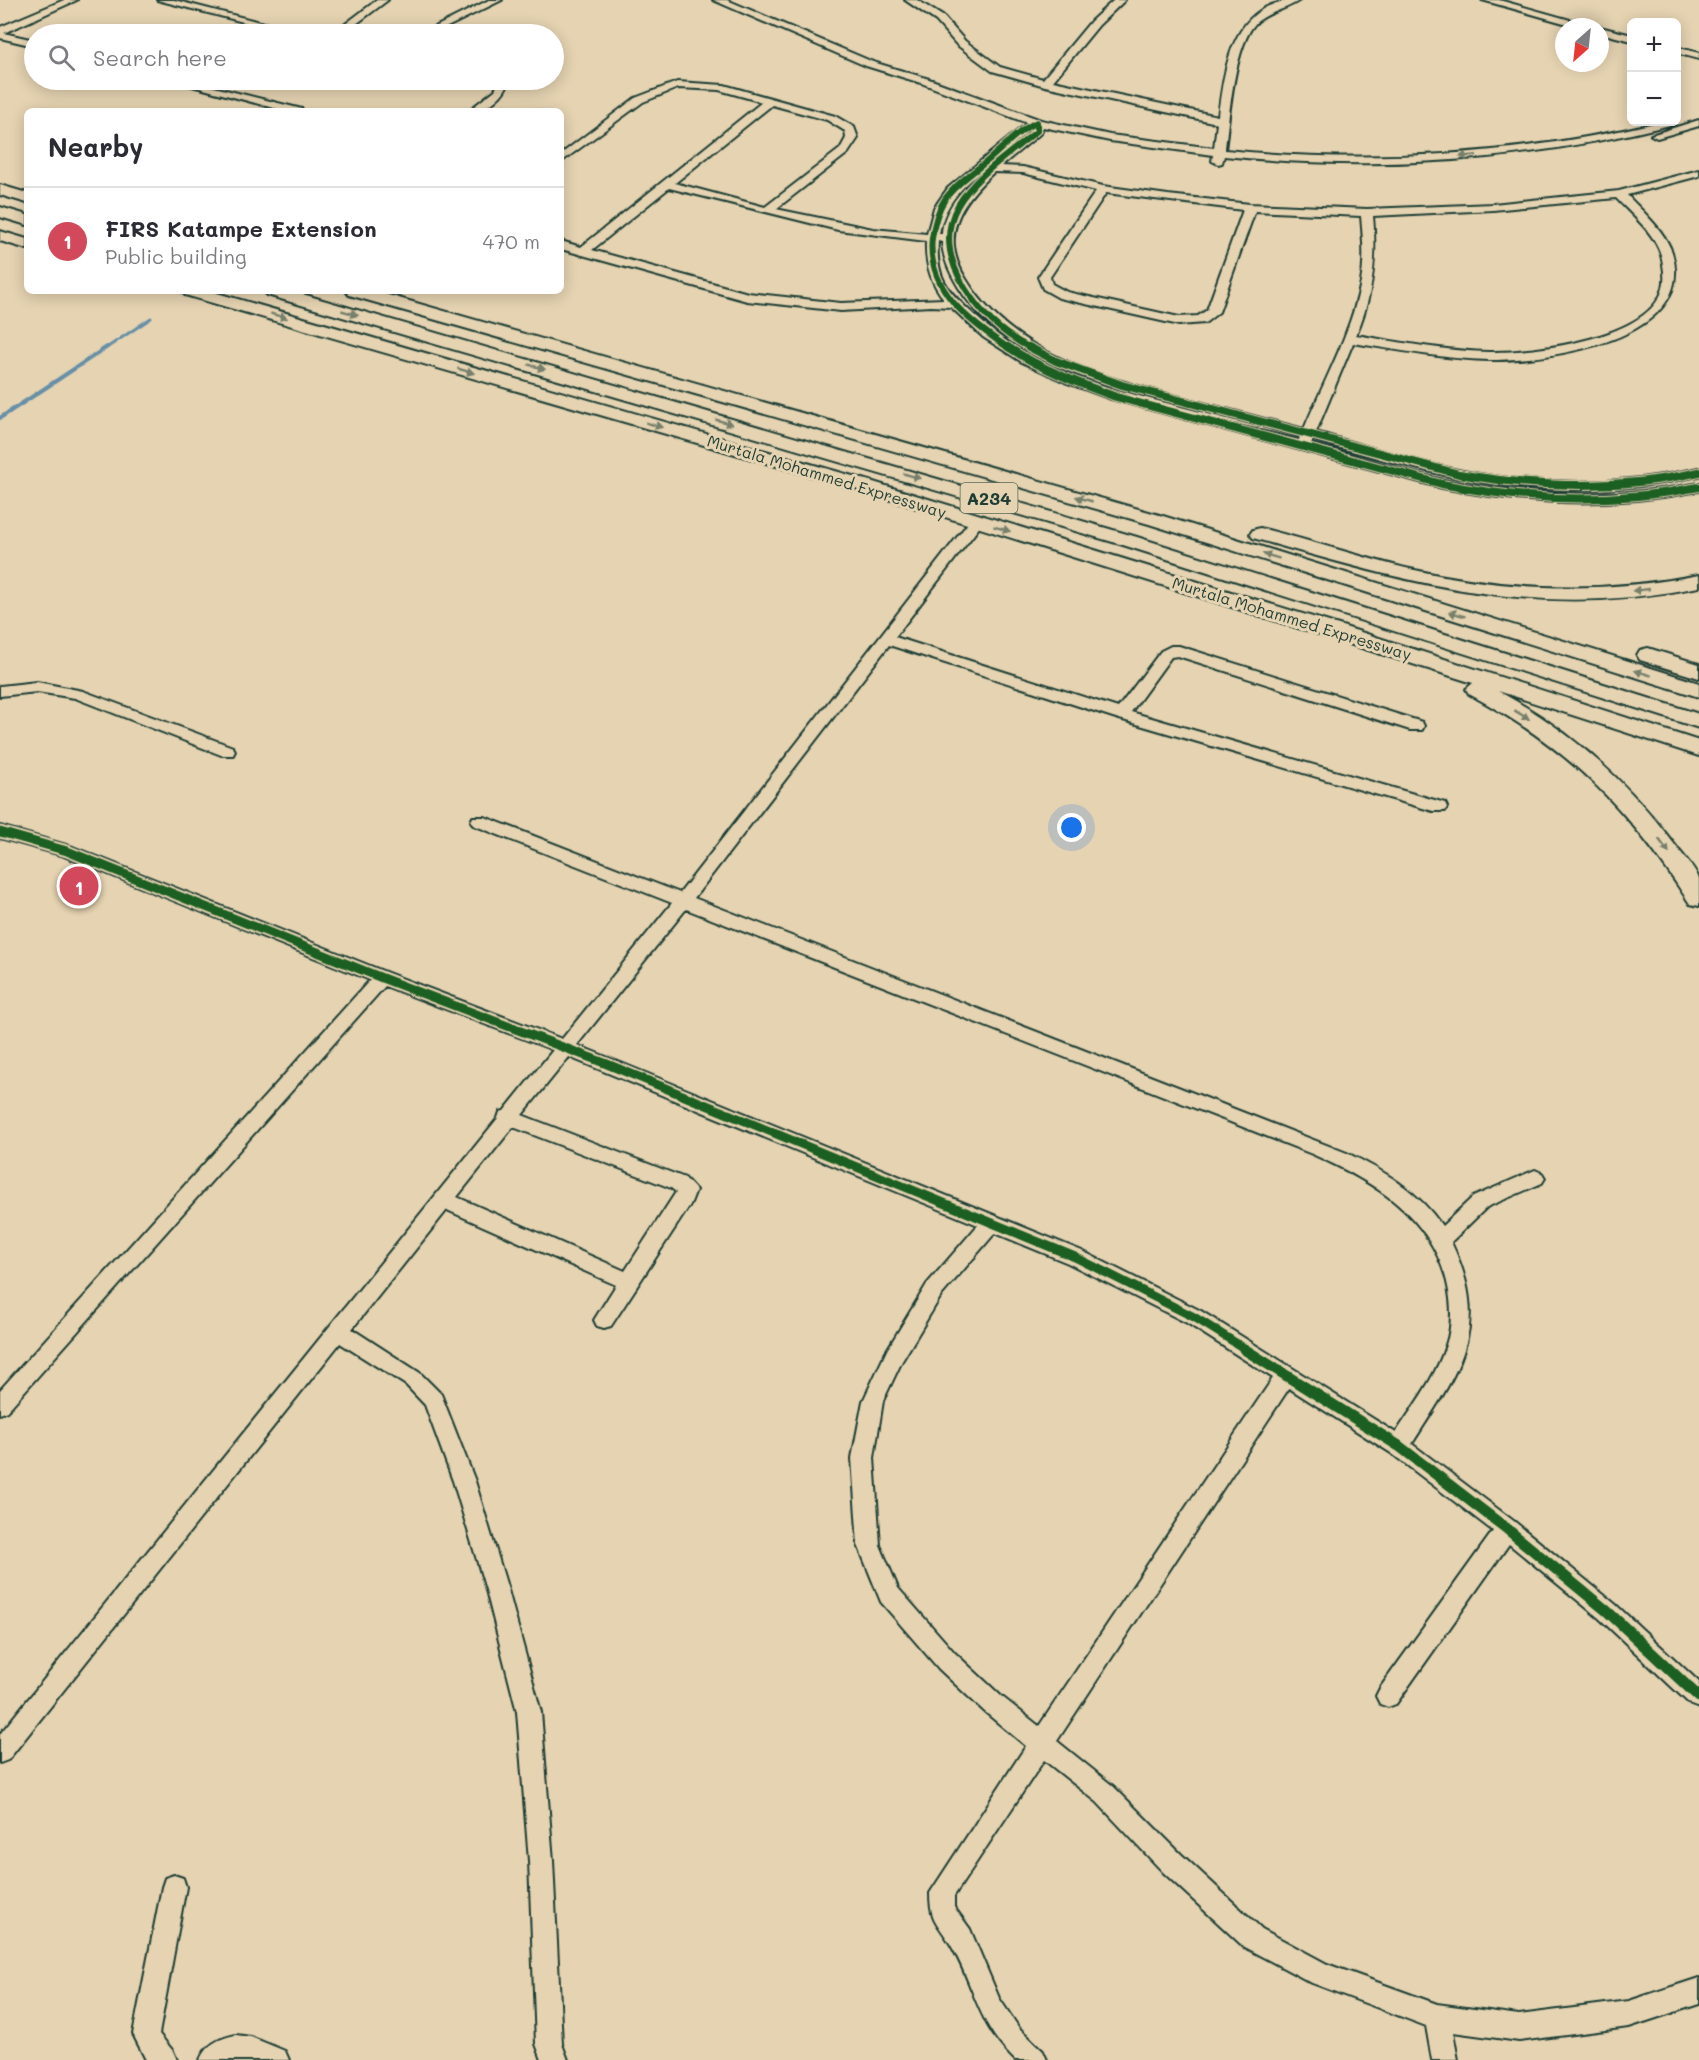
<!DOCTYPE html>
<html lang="en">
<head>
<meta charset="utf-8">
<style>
	body { margin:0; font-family:Mali,sans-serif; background:#f7f7f7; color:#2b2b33 }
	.controls { position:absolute; right:18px; top:18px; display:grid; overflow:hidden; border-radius:9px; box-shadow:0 3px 15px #0003 }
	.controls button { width:54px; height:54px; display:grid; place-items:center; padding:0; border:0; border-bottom:2px solid #e1e1e2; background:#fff; color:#2b2b33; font:30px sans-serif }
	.compass { position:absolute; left:1555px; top:18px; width:54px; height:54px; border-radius:50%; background:#fff; box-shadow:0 3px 15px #0003; rotate:207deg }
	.you { position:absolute; left:1072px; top:828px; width:21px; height:21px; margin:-15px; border:4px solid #fff; border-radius:50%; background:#1a73e8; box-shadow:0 0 0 9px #1a73e833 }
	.badge { display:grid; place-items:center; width:39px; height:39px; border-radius:50%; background:#d1495b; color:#fff; font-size:20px; font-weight:700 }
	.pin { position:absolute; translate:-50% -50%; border:3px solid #fff; box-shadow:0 2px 6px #0006 }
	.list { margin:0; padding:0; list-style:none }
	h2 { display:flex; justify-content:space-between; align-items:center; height:78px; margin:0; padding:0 24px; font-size:26px }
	h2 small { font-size:20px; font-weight:400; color:#7c7c81 }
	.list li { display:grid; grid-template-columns:39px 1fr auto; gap:18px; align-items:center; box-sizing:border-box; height:108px; padding:0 24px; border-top:2px solid #e1e1e2 }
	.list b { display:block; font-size:22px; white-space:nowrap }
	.list p { margin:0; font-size:20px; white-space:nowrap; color:#7c7c81 }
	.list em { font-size:20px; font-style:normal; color:#7c7c81 }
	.icon { flex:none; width:33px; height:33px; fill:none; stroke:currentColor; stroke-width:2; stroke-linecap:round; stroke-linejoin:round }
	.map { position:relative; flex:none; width:1699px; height:2060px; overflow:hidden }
	.search { position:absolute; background:#fff; box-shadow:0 3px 15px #0003; left:24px; top:24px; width:540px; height:66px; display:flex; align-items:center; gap:15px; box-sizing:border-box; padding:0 21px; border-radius:33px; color:#7c7c81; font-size:22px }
	.panel { position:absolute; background:#fff; box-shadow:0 3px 15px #0003; left:24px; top:108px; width:540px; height:186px; border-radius:9px }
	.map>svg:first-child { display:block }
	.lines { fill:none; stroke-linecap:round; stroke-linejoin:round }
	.stream-far1 { stroke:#688fa7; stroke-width:3 }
	.stream { stroke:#688fa7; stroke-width:4 }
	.minor-casing { stroke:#1f3d34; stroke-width:4 }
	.highway-casing { stroke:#1f3d34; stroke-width:4 }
	.minor { fill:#e5d3b1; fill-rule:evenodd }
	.highway { fill:#e5d3b1; fill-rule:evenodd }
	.cycleway-far3-casing { stroke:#e5d3b1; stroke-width:8 }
	.cycleway-far2-casing { stroke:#e5d3b1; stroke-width:10 }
	.cycleway-far1-casing { stroke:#e5d3b1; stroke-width:13 }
	.cycleway-casing { stroke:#e5d3b1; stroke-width:15 }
	.cycleway-far3 { stroke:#1b5e20; stroke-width:6 }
	.cycleway-far2 { stroke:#1b5e20; stroke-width:8 }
	.cycleway-far1 { stroke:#1b5e20; stroke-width:9 }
	.cycleway { stroke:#1b5e20; stroke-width:11 }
	.oneway { fill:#78806c }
	.labels { text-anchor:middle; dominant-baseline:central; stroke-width:6; stroke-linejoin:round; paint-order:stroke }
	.far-street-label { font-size:16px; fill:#1f3d34; stroke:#e5d3b1 }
	.shield { fill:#e5d3b1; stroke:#5a6a5a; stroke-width:1.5 }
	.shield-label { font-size:18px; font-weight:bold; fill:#1f3d34 }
</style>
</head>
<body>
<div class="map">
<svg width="1699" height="2060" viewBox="0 0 1699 2060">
	<rect width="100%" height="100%" fill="#e5d3b1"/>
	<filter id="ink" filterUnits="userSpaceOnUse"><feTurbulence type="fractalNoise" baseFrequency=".0167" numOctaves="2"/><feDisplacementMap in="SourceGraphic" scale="12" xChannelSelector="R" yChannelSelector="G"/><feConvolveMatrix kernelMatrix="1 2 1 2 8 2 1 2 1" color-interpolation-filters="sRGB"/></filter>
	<g filter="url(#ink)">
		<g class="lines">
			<path class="stream-far1" d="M105,349L151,318"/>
			<path class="stream" d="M0,418L107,347"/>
			<defs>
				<path id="minor" d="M64,0H77L4,33L34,40V46L0,38V27Z
					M157,0H174L307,34H291Z
					M377,0H388L343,34H332Z
					M489,0H502L433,34H421Z
					M713,0H727L873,62L929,79L1041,120L1110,135L1214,148L1217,123L1045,86L992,71L957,45L936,21L905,0H917L944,17L965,41L1000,67L1043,79L1091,21L1114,0H1125L1099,25L1053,81L1218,116C1225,64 1233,0 1300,0C1288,9 1271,11 1258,21C1234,41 1229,120 1225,150C1371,164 1516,156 1659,122H1675L1674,124C1523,162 1379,172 1224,156L1222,163L1218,164L1212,161L1213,155L1110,141L1043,127L1041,133L1001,166L1023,167L1103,186L1168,195L1250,204L1367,209L1493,204L1619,191L1699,170V176L1627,195C1643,212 1664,230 1672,252C1699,341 1545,361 1489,360C1444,359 1398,350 1353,343L1316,432C1363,445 1410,460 1458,470C1536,486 1621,486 1699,468V476C1621,494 1537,494 1458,478C1409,468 1361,453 1313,440L1311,444C1355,455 1399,470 1444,480C1528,497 1615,499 1699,483V491C1614,508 1527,505 1442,488L1111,399L1065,382L1022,362L983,337L951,307L931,306L841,311L747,301L561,249V241L581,247L762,102L719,90L678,88L643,102L561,162V154L635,98L677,82L724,85L835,116L854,127L858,138L848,153L776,209L873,229L927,234L934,208L948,188L1027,123L921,83L866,66ZM772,105L827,120L845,131L846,138L840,149L765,207L675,183ZM1031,129V130L1002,154ZM989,165C969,183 943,206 942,234H939C945,201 964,185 989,165ZM994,172L1023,173L1096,191L1038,277L1043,289L1059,298L1179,325L1205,323L1219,312L1255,211L1361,216C1363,238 1365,260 1361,282C1351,333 1324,381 1304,429C1264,419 1224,408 1184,398C1103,377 1012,355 966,279C939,236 960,203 994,172ZM669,188L838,230L926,241C925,263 930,282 944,299L841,303L748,293L592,250ZM1106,193L1243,210L1207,310L1198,316L1179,317L1067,292L1052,284L1050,277ZM1616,198C1631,214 1655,233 1661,255C1663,262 1665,275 1664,282C1659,339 1532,353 1488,352C1444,351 1400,342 1356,335C1373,296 1377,258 1373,216L1493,210ZM938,241L942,242C943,259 950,273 959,288C1005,363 1102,384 1181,405C1221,415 1261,426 1300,436L1299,440C1189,413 1060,395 974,315C964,305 951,295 944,281C938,269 937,255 938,241Z
					M1482,0H1499L1595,27H1578Z
					M1600,27L1632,35V41L1600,33Z
					M1676,47L1699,53V59L1676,53Z
					M170,80H186L302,109L303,111H285Z
					M489,80H503L507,86C500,101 483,111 468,111L495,90L497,86Z
					M1699,120V126L1657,138L1651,135Z
					M977,517L984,521L895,637L1118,708L1161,651L1171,646H1179L1422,722L1424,726L1422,730H1410L1178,656L1171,657L1131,712L1445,803L1447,807L1445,811H1433L1116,718L889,645L694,898L1347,1153C1384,1171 1418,1191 1442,1226L1473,1197L1528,1173L1535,1170L1542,1173L1545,1178L1542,1183L1487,1207L1451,1242C1493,1329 1458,1371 1412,1444L1515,1522L1615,1604L1699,1682V1708L1691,1705L1599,1618L1509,1544L1396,1704L1388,1707L1380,1704L1376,1696L1380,1688L1493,1531L1391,1453L1289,1388L1057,1741L1113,1786L1181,1854L1262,1929L1327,1964L1437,2004L1519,2015L1629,2001L1699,1978V2004L1629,2027L1519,2041L1453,2032L1458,2060H1432L1426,2026L1312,1983L1244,1947L1163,1872L1097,1802L1044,1760L954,1896V1907L970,1929L999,1998L1019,2028L1043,2051L1047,2060H1015C977,2023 976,1990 952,1947C939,1923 930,1923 930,1893L1026,1746L985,1712L939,1669L881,1602L858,1545L852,1458L863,1401L887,1350L927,1284L978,1225L569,1057L522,1115L685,1178L696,1190L690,1205L611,1326L604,1328L597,1326L594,1320L616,1285L447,1210L352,1329L420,1373L441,1394L475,1481L508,1590L541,1712L553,1861L562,2044L568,2060H542L536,2044L529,1861L517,1712L486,1590L453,1481L425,1405L406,1385L340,1343L8,1760L0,1763V1734L498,1118L500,1112L504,1111L553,1050L385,986L7,1411L0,1414V1390L370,980L61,855L0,838V826L73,847L388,973L562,1039L672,903L473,825L471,821L473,817H485L680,893L972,518ZM686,909L1312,1154C1372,1181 1430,1214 1447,1282C1452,1303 1453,1324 1446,1345C1436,1377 1414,1405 1396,1433L1201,1311L1082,1251L577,1045ZM513,1127L671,1188L676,1192L625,1271L457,1197ZM995,1233L1068,1263L1187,1323L1273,1378L1039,1726L1001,1696L955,1653L898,1588L880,1545L874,1458L883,1401L902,1361L941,1296Z
					M37,682L83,691L233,747L235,751L233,755H221L75,698L37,692L0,696V686Z
					M174,1875L183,1878L186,1887L159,2034L173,2051L177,2060H146L133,2034L162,1887L165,1878Z
					M236,2035L251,2037L285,2051L289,2060H200C206,2044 220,2038 236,2035Z"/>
				<path id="highway" d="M0,185L27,193V203L0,195Z
					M0,207L27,215V225L0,217Z
					M0,231L27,239V249L0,241Z
					M182,291H210L870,481L1342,626L1699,741V756L1498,691C1569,729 1627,781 1675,845C1682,855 1695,867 1699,879C1699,886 1699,898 1699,906L1690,904C1629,809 1570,748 1469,694L1466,689L1473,683L856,489L185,295Z
					M264,291H292L1137,537L1699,714V728L1123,545L267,295Z
					M346,291H374L1163,516L1699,683V697L1149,524L349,295Z
					M1260,528C1310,540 1359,557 1410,569C1506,591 1602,594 1699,575V587C1534,620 1410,583 1253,538L1250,534L1253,530Z
					M1648,648L1699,664V678L1640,660L1637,655L1640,650Z"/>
			</defs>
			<use href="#minor" class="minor-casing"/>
			<use href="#highway" class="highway-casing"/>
			<use href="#minor" class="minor"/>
			<use href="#highway" class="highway"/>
			<defs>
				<path id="cycleway-far3" d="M1010,349C971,323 926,290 932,238C934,224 937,211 945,199C956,184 972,173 986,162C1003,148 1017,131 1037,122V131C983,175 918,211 965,288C981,314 1004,335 1032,349"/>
				<path id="cycleway-far2" d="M1008,347C1041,369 1078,383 1116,397L1442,484C1527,501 1614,504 1699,487
					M1029,347L1056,361L1122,385L1459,474C1539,488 1620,490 1699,472"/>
				<path id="cycleway-far1" d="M0,832L67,851L382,978L607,1064L1075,1257L1194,1317L1247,1350"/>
				<path id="cycleway" d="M1244,1349L1399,1446L1507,1529L1607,1611L1699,1697"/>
			</defs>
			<use href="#cycleway-far3" class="cycleway-far3-casing"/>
			<use href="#cycleway-far2" class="cycleway-far2-casing"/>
			<use href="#cycleway-far1" class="cycleway-far1-casing"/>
			<use href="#cycleway" class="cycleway-casing"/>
			<use href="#cycleway-far3" class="cycleway-far3"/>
			<use href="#cycleway-far2" class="cycleway-far2"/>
			<use href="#cycleway-far1" class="cycleway-far1"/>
			<use href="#cycleway" class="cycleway"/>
		</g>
		<defs><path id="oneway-solid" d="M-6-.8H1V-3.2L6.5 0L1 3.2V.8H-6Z" transform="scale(1.5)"/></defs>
		<g class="oneway">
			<use href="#oneway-solid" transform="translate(1468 156) rotate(175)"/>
			<use href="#oneway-solid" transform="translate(350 313) rotate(16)"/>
			<use href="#oneway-solid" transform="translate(279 316) rotate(16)"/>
			<use href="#oneway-solid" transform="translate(537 367) rotate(16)"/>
			<use href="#oneway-solid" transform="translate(466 371) rotate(16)"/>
			<use href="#oneway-solid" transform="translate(724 422) rotate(16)"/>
			<use href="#oneway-solid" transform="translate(654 425) rotate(16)"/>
			<use href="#oneway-solid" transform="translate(912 476) rotate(16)"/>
			<use href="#oneway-solid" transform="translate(1084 499) rotate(-164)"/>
			<use href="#oneway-solid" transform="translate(1002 529) rotate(17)"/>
			<use href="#oneway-solid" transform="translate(1271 556) rotate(-163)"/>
			<use href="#oneway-solid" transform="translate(1641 590) rotate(174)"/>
			<use href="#oneway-solid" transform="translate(1457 614) rotate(-163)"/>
			<use href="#oneway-solid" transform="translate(1643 673) rotate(-163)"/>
			<use href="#oneway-solid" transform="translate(1522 715) rotate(31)"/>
			<use href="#oneway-solid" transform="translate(1664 846) rotate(54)"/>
		</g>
	</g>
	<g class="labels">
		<g class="far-street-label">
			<text transform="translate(827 476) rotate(17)">Murtala Mohammed Expressway</text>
			<text transform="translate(1292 618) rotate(17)">Murtala Mohammed Expressway</text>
		</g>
		<rect class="shield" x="960.5" y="483" width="57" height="30" rx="4.5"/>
		<g class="shield-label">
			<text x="989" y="498">A234</text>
		</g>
	</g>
</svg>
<div class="controls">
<button>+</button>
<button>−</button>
</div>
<svg class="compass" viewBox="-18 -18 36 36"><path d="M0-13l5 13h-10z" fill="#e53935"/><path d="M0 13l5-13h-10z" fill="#7c7c81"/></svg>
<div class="you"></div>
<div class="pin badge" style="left:79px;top:886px">1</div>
<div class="search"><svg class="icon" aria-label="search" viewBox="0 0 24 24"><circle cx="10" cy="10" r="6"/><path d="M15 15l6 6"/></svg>Search here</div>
<section class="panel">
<h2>Nearby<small></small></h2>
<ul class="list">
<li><span class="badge">1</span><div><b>FIRS Katampe Extension</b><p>Public building</p></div><em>470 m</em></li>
</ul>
</section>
</div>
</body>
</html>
